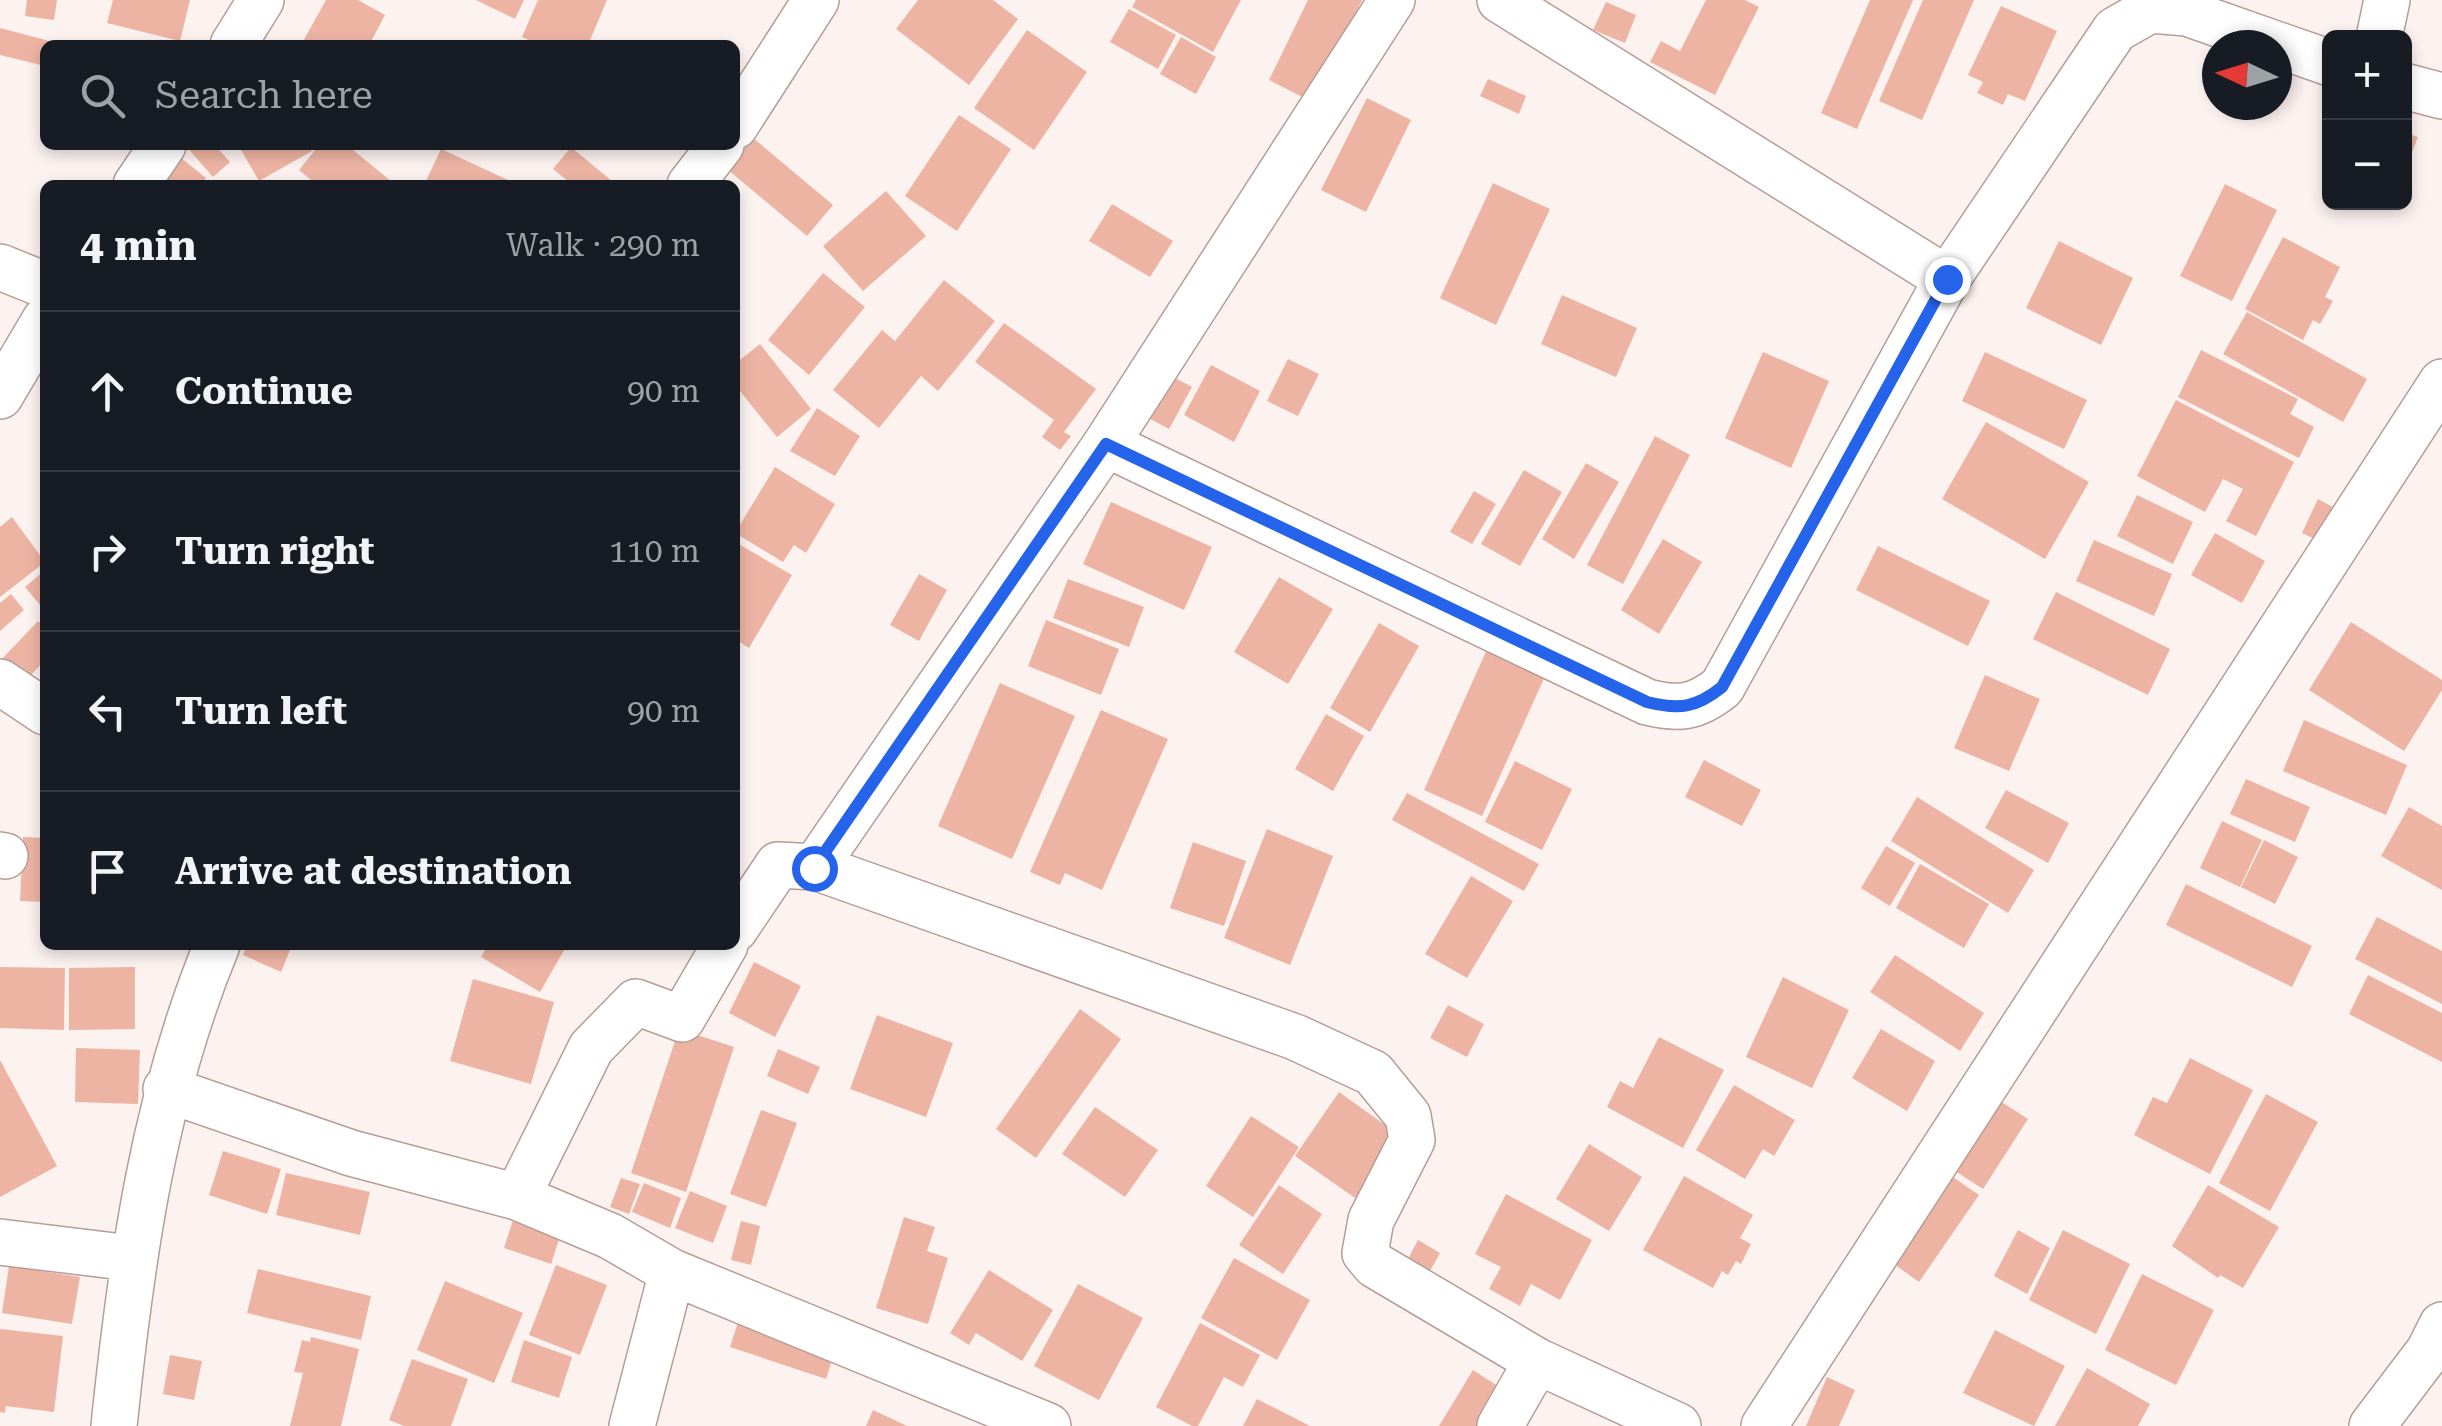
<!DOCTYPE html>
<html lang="en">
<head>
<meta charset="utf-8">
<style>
	body { margin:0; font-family:"Roboto Serif",serif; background:#20242c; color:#f1f3f6 }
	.controls { position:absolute; right:30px; top:30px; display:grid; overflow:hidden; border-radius:15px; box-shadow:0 5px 15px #0003 }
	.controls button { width:90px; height:90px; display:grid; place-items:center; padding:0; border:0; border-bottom:2px solid #363941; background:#171b24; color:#f1f3f6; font:50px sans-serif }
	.compass { position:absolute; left:2202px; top:30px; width:90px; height:90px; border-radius:50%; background:#171b24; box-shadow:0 5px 15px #0003; rotate:274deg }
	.stop { position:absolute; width:30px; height:30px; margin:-22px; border:8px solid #2563eb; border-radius:50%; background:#fff }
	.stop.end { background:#2563eb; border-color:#fff; box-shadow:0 2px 10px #0008 }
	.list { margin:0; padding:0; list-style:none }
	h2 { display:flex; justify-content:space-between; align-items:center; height:130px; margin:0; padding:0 40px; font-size:42px }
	h2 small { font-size:32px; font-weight:400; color:#9ea1a6 }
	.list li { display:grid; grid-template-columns:65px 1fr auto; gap:30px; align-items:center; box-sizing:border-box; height:160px; padding:0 40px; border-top:2px solid #363941 }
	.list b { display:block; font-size:38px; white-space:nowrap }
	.list em { font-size:32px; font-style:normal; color:#9ea1a6 }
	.icon { flex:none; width:55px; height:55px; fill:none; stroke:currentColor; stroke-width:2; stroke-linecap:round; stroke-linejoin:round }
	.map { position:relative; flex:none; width:2442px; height:1426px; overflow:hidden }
	.search { position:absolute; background:#171b24; box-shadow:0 5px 15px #0003; left:40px; top:40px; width:700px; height:110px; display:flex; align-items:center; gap:25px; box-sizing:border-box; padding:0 35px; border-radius:15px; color:#9ea1a6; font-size:38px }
	.panel { position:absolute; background:#171b24; box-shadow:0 5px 15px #0003; left:40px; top:180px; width:700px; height:770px; border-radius:15px }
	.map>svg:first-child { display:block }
	.building { fill:#edb4a3 }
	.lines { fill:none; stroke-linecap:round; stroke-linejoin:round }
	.street-casing { stroke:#b59e97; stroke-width:48 }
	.street { stroke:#fff; stroke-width:45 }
	.route { stroke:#2563eb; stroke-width:12 }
</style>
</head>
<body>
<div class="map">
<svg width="2442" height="1426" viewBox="0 0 2442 1426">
	<rect width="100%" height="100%" fill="#fcf2ef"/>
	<path class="building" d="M27,0H57L54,20L25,16Z
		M113,0H190L180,41L107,23Z
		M326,0H358L385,15L369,45H301Z
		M476,0H524L515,19Z
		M538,0H607L588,45H540L522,37Z
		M918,0H993L1018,19L969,85L896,29Z
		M1136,0H1241L1213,52L1132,7Z
		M1308,0H1362L1312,102L1269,80Z
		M1706,0H1745L1759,7L1715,95L1650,62L1661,41L1680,51Z
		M1870,0H1913L1857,129L1821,113Z
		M1923,0H1974L1922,120L1879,101Z
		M1606,2L1636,15L1625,43L1593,30Z
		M2001,6L2057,31L2025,101L2008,94L2003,105L1977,93L1983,82L1968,75Z
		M1129,9L1176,35L1158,69L1110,42Z
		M0,28L61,44V45H45V66L0,55Z
		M1027,30L1087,72L1034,150L974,108Z
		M1181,37L1216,57L1196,94L1160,74Z
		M1488,79L1526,96L1519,114L1480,96Z
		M1367,98L1411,120L1366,212L1321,190Z
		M959,115L1011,149L957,231L905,196Z
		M2404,132L2418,137L2405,170H2404Z
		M752,137L833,205L807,236L726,168Z
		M185,145H215L230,162L213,177Z
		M238,145H308L312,151L259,181Z
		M319,145H347L392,182L317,185L299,170Z
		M571,147L613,182L610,185H573L553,169Z
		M441,149L508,180L506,185H424Z
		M180,157L206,178L200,185H158Z
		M1493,183L1550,209L1496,325L1440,298Z
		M2225,184L2277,210L2232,301L2180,276Z
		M886,191L926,236L863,291L823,246Z
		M1112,204L1173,241L1150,277L1089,241Z
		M2283,237L2340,267L2325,297L2333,301L2320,324L2313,320L2303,340L2245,309Z
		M2059,241L2133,278L2101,345L2026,308Z
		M823,273L865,307L809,375L768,340Z
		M944,280L995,321L938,391L921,376L879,428L833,390L882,330L895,341Z
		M1562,295L1637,328L1616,377L1541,344Z
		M2247,312L2367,379L2343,422L2223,354Z
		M1004,323L1096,389L1064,432L1071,436L1060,450L1042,437L1054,420L975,362Z
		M760,344L811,409L777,437L735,385V364Z
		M2201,350L2298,399L2290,414L2314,427L2299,458L2178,397Z
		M1763,352L1829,381L1791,468L1725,438Z
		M1985,352L2087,400L2064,449L1962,401Z
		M1288,359L1319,374L1298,416L1267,401Z
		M1211,365L1260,391L1234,442L1184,415Z
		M1166,373L1192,387L1169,429L1143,415Z
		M2176,400L2294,462L2256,536L2226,521L2243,489L2223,479L2205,512L2137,476Z
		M817,408L860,436L835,476L790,451Z
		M1986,422L2089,482L2045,559L1942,499Z
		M1655,436L1690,455L1623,584L1587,565Z
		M1586,463L1619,482L1574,559L1542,539Z
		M775,467L835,504L806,553L794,545L783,562L735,533Z
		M1524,470L1562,492L1520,566L1481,544Z
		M1474,491L1496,504L1472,544L1450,532Z
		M2137,495L2193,522L2173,564L2117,536Z
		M2318,499L2338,510L2321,542L2302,533Z
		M1111,502L1212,547L1184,610L1083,564Z
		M12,517L45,562L0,597V527Z
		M2215,533L2265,561L2242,603L2191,575Z
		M1663,539L1702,562L1659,634L1621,610Z
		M2094,540L2172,574L2154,616L2076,581Z
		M735,542L792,575L749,648L735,639Z
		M1878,546L1990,601L1968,646L1856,590Z
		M45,570V611L25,587Z
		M919,574L947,590L919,641L890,625Z
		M1279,577L1333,609L1288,684L1234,652Z
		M1068,579L1144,607L1129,647L1053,618Z
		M2056,592L2170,649L2148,695L2033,639Z
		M11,594L24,610L0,631V603Z
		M1046,620L1119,649L1101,695L1028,666Z
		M38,621L45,627V660L18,689L0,661Z
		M2351,622L2442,680V690L2404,751L2309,690Z
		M1379,623L1419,646L1370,732L1330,708Z
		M1488,647L1546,674L1482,816L1424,790Z
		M1985,675L2040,699L2009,771L1954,748Z
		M1000,683L1075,716L1012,859L938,826Z
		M1101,710L1168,739L1102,890L1065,873L1060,885L1030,872Z
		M1326,714L1364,736L1333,791L1295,769Z
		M2304,720L2407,765L2386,815L2283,771Z
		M1704,760L1761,790L1742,826L1685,797Z
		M1515,761L1572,789L1542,850L1485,822Z
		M2246,779L2310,807L2295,842L2230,814Z
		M2006,790L2069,823L2048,863L1985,828Z
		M1407,793L1539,864L1524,891L1392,820Z
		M1917,797L2034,870L2008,913L1891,841Z
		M2409,807L2442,826V890L2381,856Z
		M2222,821L2262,840L2240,887L2200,868Z
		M1267,829L1333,856L1290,965L1224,938Z
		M23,837L45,838V902L20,901Z
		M2264,840L2298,857L2275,904L2241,887Z
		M1193,842L1246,861L1224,926L1170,908Z
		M1886,846L1915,863L1890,906L1861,888Z
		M1920,864L1989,904L1964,948L1896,908Z
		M1471,876L1513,901L1467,978L1425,954Z
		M2186,884L2312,946L2292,987L2166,925Z
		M2377,917L2442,951V1004L2355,959Z
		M247,945H292L281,972L243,955Z
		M488,945H567L540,992L481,957Z
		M1895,955L1984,1013L1960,1051L1870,992Z
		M754,962L801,986L775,1037L729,1013Z
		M0,967L65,968L64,1030L0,1028Z
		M135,967V1029L69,1030V968Z
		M2368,975L2442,1013V1062L2349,1014Z
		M1783,977L1849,1010L1812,1088L1746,1057Z
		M473,979L554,1002L531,1084L450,1061Z
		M1448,1005L1484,1024L1467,1057L1430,1038Z
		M1080,1009L1121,1039L1036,1158L996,1129Z
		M877,1015L953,1043L926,1117L850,1089Z
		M679,1029L734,1047L686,1192L631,1173Z
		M1881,1029L1935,1061L1907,1111L1852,1078Z
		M1659,1037L1724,1070L1683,1148L1607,1107L1620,1081L1633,1088Z
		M76,1048L140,1050L138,1104L75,1102Z
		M778,1049L820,1067L808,1094L767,1076Z
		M2190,1058L2253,1090L2210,1174L2134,1135L2153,1097L2167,1103Z
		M0,1060L57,1166L0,1197Z
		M1734,1085L1795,1120L1774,1156L1763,1149L1745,1179L1696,1150Z
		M1339,1092L1399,1135L1355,1198L1295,1156Z
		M2266,1094L2318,1122L2270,1211L2219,1183Z
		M1997,1099L2028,1119L1983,1189L1952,1169Z
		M1095,1107L1158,1150L1125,1197L1062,1154Z
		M761,1110L797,1123L766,1207L730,1194Z
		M1251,1116L1299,1147L1253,1217L1206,1186Z
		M1589,1144L1642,1177L1609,1231L1556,1199Z
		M223,1151L281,1169L267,1214L209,1195Z
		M286,1173L370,1192L360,1235L276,1215Z
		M1950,1175L1979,1195L1919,1282L1891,1262Z
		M1684,1176L1753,1215L1740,1238L1751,1244L1741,1264L1736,1261L1728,1275L1722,1271L1713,1288L1643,1250Z
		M621,1178L640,1184L629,1214L610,1207Z
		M644,1183L681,1198L670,1228L632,1212Z
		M1279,1185L1322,1214L1283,1274L1239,1245Z
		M2208,1185L2279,1227L2243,1288L2220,1275L2218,1278L2172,1246Z
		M690,1191L727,1206L713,1243L675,1228Z
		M1506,1194L1592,1240L1560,1300L1531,1284L1520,1306L1489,1289L1501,1267L1475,1254Z
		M514,1217L561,1233L551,1264L504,1248Z
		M904,1217L935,1227L927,1251L948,1258L928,1324L876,1308Z
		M741,1221L760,1226L751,1265L731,1260Z
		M2018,1230L2050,1248L2027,1294L1994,1276Z
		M2063,1230L2130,1264L2096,1334L2029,1300Z
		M1418,1240L1440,1253L1430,1271L1408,1259Z
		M1234,1258L1310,1300L1277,1360L1201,1318Z
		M556,1265L607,1285L580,1355L529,1335Z
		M9,1266L80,1277L72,1324L2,1313Z
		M258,1269L371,1296L361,1340L247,1313Z
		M989,1270L1053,1310L1022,1361L976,1333L969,1345L950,1333Z
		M2142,1274L2214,1310L2176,1385L2105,1350Z
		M445,1281L523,1313L494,1383L417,1350Z
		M1078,1284L1143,1318L1099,1400L1034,1366Z
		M740,1316L836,1347L826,1379L730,1347Z
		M1200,1323L1260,1355L1243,1387L1224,1377L1198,1426H1192L1156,1407Z
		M0,1329L63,1336L54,1412L6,1406L5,1413L0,1412Z
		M1995,1330L2065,1366L2034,1426L1963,1393Z
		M311,1337L359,1349L341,1426H290L303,1373L294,1372L302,1340L310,1342Z
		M524,1340L572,1357L559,1398L511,1382Z
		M170,1355L202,1361L194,1400L163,1394Z
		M412,1359L468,1379L451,1426H404L389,1420Z
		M2087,1368L2150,1404L2138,1426H2055Z
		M1473,1370L1501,1388L1478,1426H1439Z
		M1827,1377L1855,1390L1839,1426H1806Z
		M1257,1399L1310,1426H1243Z
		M873,1410L907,1426H866Z"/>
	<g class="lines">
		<defs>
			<path id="street" d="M1392,0L1106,444L1647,702C1679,710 1696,708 1722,687L1947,279L2115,30L2150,10L2187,13L2330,63
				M1500,0L1947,279
				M2379,38L2387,0
				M233,45L261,0
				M2404,86L2442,96
				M735,126L816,0
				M136,185L163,145
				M690,185L721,145
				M0,267L45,285
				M0,396L45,320
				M0,682L45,712
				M0,855L5,856
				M815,867L1106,444
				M735,929L778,865L815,867L1295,1037L1373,1073L1408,1116L1412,1140L1371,1220L1365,1253L1375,1265L1537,1361L1678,1426
				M166,1089L351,1153L517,1197L610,1236L672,1272L1048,1426
				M517,1197L591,1048L636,1002L682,1019L725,945
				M0,1242L131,1258
				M114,1426C131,1261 153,1100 217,945
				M632,1426L672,1272
				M1500,1426L1537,1361
				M1764,1426L2442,382
				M2372,1426L2429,1351L2442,1325"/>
		</defs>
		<use href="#street" class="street-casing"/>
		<use href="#street" class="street"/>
	</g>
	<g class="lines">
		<path class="route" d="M814,868L1106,444L1647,702C1679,710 1696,708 1722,687L1947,279"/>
	</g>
</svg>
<div class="controls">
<button>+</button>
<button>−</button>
</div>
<svg class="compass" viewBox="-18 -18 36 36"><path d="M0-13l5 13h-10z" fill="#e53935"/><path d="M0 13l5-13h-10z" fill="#9ea1a6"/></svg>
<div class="stop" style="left:814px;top:868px"></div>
<div class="stop end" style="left:1947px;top:279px"></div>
<div class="search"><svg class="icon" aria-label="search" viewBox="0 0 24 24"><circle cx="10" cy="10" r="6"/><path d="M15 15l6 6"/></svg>Search here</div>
<section class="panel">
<h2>4 min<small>Walk · 290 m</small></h2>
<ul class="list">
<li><svg class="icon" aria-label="ahead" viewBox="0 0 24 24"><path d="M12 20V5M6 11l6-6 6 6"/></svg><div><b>Continue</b></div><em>90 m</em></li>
<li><svg class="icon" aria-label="right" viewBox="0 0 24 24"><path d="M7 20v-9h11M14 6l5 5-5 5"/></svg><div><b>Turn right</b></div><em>110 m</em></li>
<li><svg class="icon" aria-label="left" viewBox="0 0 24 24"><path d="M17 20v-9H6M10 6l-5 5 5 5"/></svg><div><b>Turn left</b></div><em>90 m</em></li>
<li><svg class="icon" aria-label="arrive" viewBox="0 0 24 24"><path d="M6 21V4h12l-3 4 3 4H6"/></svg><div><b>Arrive at destination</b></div></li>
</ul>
</section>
</div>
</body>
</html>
